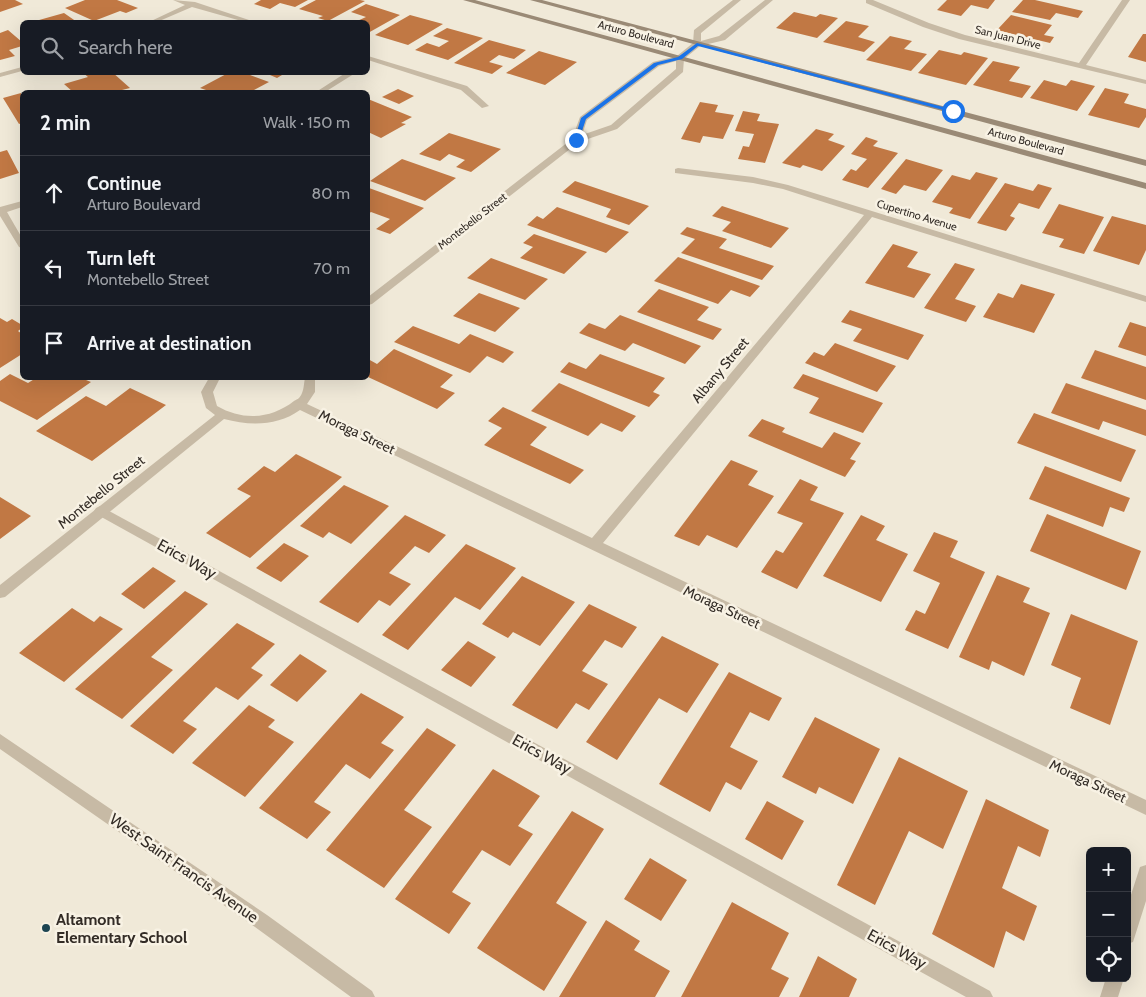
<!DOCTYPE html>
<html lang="en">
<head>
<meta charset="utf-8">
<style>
	body { margin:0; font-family:Cabin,sans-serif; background:#242831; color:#f1f3f6 }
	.controls { position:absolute; right:15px; bottom:15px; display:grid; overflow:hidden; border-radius:8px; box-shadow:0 5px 20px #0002 }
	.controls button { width:45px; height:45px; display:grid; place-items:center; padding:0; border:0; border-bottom:1px solid #363941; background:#171b24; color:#f1f3f6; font:25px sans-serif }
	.stop { position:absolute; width:15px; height:15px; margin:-11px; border:4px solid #1a73e8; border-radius:50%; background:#fff }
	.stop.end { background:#1a73e8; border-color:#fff; box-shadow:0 1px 5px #0008 }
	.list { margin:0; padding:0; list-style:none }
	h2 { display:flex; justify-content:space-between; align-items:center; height:65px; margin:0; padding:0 20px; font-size:21px }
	h2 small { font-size:16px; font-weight:400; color:#9ea1a6 }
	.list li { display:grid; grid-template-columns:32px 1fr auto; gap:15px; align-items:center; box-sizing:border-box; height:75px; padding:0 20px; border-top:1px solid #363941 }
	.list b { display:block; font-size:19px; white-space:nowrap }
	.list p { margin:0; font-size:16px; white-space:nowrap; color:#9ea1a6 }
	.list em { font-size:16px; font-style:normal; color:#9ea1a6 }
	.icon { flex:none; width:28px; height:28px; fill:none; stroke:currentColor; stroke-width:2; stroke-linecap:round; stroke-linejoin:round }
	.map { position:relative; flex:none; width:1146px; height:997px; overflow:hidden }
	.search { position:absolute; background:#171b24; box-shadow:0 5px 20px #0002; left:20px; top:20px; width:350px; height:55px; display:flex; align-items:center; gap:12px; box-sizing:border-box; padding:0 18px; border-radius:8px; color:#9ea1a6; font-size:19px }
	.panel { position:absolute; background:#171b24; box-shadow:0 5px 20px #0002; left:20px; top:90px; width:350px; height:290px; border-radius:8px }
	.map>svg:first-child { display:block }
	.building { fill:#c17844 }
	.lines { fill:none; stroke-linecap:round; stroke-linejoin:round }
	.lane { fill:#c7baa5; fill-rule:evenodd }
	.street { fill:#c7baa5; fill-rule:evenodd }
	.secondary { fill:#9a8a76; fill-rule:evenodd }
	.route { fill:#1a73e8 }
	.poi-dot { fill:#1d4552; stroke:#f8f2e4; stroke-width:2 }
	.labels { text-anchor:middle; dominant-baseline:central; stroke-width:5; stroke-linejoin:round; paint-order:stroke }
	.far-street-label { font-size:11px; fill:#332c26; stroke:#f8f2e4 }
	.street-label { font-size:14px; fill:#332c26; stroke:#f8f2e4 }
	.near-street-label { font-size:16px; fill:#332c26; stroke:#f8f2e4 }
	.near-poi-label { font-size:16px; font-weight:bold; fill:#332c26; stroke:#f8f2e4; text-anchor:start }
</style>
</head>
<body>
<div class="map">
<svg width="1146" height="997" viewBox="0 0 1146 997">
	<rect width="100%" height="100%" fill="#f0e9d8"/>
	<path class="building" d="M0,0H15L23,4L0,12Z
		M85,0H117L138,8L126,13L120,11L94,21L65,8Z
		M261,0H308L295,7L280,3L270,9L254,4Z
		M316,0H360L365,1L328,21L318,18L323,16L299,9Z
		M947,0H995L988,9L971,5L961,16L937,10Z
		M1023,0H1035L1083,11L1078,18L1056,13L1050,20L1012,12Z
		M366,4L400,15L368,33V22H355L366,17L351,12Z
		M794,12L816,17L820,14L838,18L817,38L776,28Z
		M64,13L77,22H32Z
		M410,15L443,24L408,45L375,35Z
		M1011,15L1052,25L1044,35L1054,37L1050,43L997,30Z
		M846,21L869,26L858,37L875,42L864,52L823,42Z
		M447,28L483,38L448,60L415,50L427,43L439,47L449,41L433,36Z
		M8,30L22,42V46L9,50L15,56L0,60V33Z
		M1143,34H1146V62L1128,57Z
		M890,36L912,41L904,49L927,54L911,71L866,60Z
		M489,40L526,50L514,59L499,55L489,62L503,66L492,74L454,63Z
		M939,50L961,55L964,52L988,58L966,85L918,73Z
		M539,51L577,62L545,85L506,73Z
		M993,61L1020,67L1009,81L1031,86L1022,98L973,85Z
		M82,72H112L130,88L114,92H73L64,84L88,77Z
		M230,72H242L269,82L252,91L255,92H212L200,88Z
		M263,72H287L277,78Z
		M1044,80L1066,86L1071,80L1095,86L1077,111L1030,98Z
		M1105,88L1129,94L1124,103L1146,109V117L1139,128L1088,115Z
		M398,89L414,96L399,104L382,97Z
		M21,93L22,123L19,124L3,98Z
		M368,99L412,117L401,123L406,124L381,138L368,132Z
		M700,102L718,105L715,112L734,115L723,139L703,136L700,143L681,139Z
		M743,111L760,114L757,121L779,124L765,163L738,159L743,146L749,147L754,134L735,131Z
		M816,129L834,134L828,140L845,146L822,171L803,165L800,168L782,163Z
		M449,133L501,149L471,172L456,167L465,160L449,154L440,161L419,154Z
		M866,137L878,141L873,146L898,153L868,188L842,180L851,169L856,171L867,159L851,154Z
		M7,150L19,173L0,179V152Z
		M402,159L456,178L425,201L370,181Z
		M906,159L943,170L926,191L904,185L896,194L881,189Z
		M976,172L998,178L970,219L949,213L953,208L932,202L952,175L970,180Z
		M575,181L649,206L629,225L606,217L611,209L562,192Z
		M1005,183L1033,191L1038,184L1052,188L1039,209L1019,203L1010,216L1015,218L1006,231L977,223Z
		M369,188L424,208L390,234L376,229L390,219L371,212L368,214V190Z
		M1059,204L1104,217L1084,254L1059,247L1064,239L1042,233Z
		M722,206L789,228L771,248L722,231L731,222L712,216Z
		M557,207L629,232L606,253L527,225L537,216L543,219Z
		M1112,216L1146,225V250L1139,265L1093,251Z
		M687,227L727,239L719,248L774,266L762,280L681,253L695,239L680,234Z
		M534,234L587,252L564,274L520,258L533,247L523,243Z
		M893,244L918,252L907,267L931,274L914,298L865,283Z
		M678,257L760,286L750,297L731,290L718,304L654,281Z
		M491,258L548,279L525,300L467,278Z
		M955,263L975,269L955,299L976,306L966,322L924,308Z
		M1021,284L1055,294L1034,333L983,317L998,293L1013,298Z
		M659,289L709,307L697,320L722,329L713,340L637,312Z
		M479,293L520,308L495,332L453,316Z
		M850,310L924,335L908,360L853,341L862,329L841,322Z
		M620,315L701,346L685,364L633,343L625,351L579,333L589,323L605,329Z
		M0,318L7,322L12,319L22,325V328L18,331L22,334V354L0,368Z
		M1130,322L1146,327V356L1118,347Z
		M413,326L459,344L470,334L514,352L503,363L487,356L470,373L394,342Z
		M835,343L896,366L877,392L805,363L814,352L824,356Z
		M394,349L453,375L440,387L455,393L437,409L368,377V359L377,364Z
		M1095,350L1146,367V400L1081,378Z
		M600,354L665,378L653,392L660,395L649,407L560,372L569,362L586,369Z
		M10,374L28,383L36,378H81L91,382L37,420L0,401V381Z
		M803,374L883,403L863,433L809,413L819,398L793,388Z
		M559,383L636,416L622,432L601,423L588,436L531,411Z
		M1066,383L1146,410V436L1103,421L1099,430L1051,413Z
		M130,388L166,405L92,461L36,431L86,396L106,406Z
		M503,407L547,427L530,445L584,470L570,484L484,445L502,428L488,421Z
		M1034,413L1136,450L1121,482L1017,443Z
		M762,419L785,428L782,432L822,448L834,432L861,443L850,459L856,461L845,477L748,436Z
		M296,454L342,477L250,558L206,533L251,496L237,489L264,466L275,472Z
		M731,460L758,471L748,485L774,496L737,548L707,535L699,546L674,536Z
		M1045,466L1130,498L1124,512L1110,507L1103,527L1029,499Z
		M800,479L818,487L810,500L844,513L797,589L761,572L776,550L783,553L803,523L777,513Z
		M344,485L389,506L351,544L329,532L323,538L300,526Z
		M0,497L31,516L0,539Z
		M1047,514L1141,551L1126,590L1030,551Z
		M405,515L446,535L429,553L415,546L389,573L411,584L390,606L379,600L358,623L319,602Z
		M861,515L885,526L876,540L908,554L881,602L823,576Z
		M934,532L958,541L950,557L985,572L948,649L905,630L916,610L925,614L940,583L913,571Z
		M284,543L309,556L281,582L256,568Z
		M466,544L516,568L480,610L455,597L408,650L382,635Z
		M153,567L176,581L144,609L121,594Z
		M997,575L1030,588L1023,602L1050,613L1024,676L992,661L989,670L959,657Z
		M522,576L575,602L540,646L513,632L508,638L482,624Z
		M185,591L208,604L151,657L173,670L122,719L75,689Z
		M589,604L637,627L622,648L605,640L582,671L608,684L589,710L576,703L557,729L512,705Z
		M72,608L94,622L100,616L123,629L64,682L19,653Z
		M1071,614L1138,641L1110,725L1070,708L1081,678L1051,665Z
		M237,623L275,644L251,668L263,675L238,700L216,687L183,721L197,729L173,754L130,726Z
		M662,636L719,664L687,713L659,698L617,760L586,742Z
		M468,641L496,657L471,687L441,670Z
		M300,654L327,671L297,702L270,685Z
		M729,672L782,698L769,721L750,712L730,747L758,761L741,790L726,782L710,812L659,784Z
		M361,693L404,717L381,743L394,750L370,779L346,764L314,802L331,812L307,839L259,808Z
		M249,705L275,720L268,727L294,742L245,797L192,763Z
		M815,717L880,749L853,804L819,787L816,794L782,777Z
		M427,728L456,745L404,810L432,827L384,888L326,850Z
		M899,757L968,791L943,849L909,831L875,905L837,885Z
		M493,769L540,796L518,826L533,834L510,866L482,850L452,892L471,903L449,934L395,899Z
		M986,799L1049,830L1040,857L1018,846L1002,888L1037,906L1024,941L1006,931L994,968L932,934Z
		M767,801L804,821L782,860L745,839Z
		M572,811L604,829L556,903L587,922L544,991L477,948Z
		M650,858L687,880L661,921L624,899Z
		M732,902L789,933L771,969L789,978L779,997H681Z
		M606,920L640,941L634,950L670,971L655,997H559Z
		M818,956L857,979L849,997H799Z"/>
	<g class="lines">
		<path class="lane" d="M100,506L990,991L993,997H966L96,514L94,511L96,508Z"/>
		<path class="street" d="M173,0L195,2L255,22H245L192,7L157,22H149L185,5Z
			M733,0H741L701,33V41L719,36L765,0H773L725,40L700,46L684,59L683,72L617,129L579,142L372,304L368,305V297L572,139L580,117L653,62L677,56L693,43L694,30ZM676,61V69L611,125L582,135L587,120L659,66Z
			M866,0H873L929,23L965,35L1079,63L1122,0H1130L1086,65L1146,80V84L959,39L923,27L866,3Z
			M368,56L467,86L489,106L482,108L461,90L368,60Z
			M22,67V71L0,77V73Z
			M347,72H357L325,92H316Z
			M678,168L753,177L788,185L1146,296V302L872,217L603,543L1146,800V815L300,410C278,426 250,426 224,419L5,597L0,598V585L215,415L206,408L201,392L209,378H220L213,392L217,406C243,421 271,419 294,401C298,399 300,398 302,393C304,389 304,382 305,378H315V392L307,404L592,538L864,215L783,189L753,183L675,173V169Z
			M22,201V207L7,212L22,238V248L19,247L0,216V207Z
			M0,734L267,915L372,991L375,997H351L255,927L0,749Z
			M1146,865V901L1133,942L1127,944V907L1140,867Z
			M1106,978H1124L1118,997H1100Z"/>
		<path class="secondary" d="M463,0H475L1146,183V189Z
			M530,0H542L1146,160V166Z"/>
	</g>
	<path class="route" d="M697,43L955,110L956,111L951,112L698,46L682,59L658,65L586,119L579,140L574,141L581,118L654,63L678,57Z"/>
	<circle class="poi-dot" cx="46" cy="928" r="5"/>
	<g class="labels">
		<g class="far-street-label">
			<text transform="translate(636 34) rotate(15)">Arturo Boulevard</text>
			<text transform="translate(1008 37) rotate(14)">San Juan Drive</text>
			<text transform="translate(1026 141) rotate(15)">Arturo Boulevard</text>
			<text transform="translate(917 215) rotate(17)">Cupertino Avenue</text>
			<text transform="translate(472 221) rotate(-38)">Montebello Street</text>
		</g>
		<g class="street-label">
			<text transform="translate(720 370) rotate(-50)">Albany Street</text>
			<text transform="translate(357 432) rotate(26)">Moraga Street</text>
			<text transform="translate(101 492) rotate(-39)">Montebello Street</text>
			<text transform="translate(722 607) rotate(25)">Moraga Street</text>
			<text transform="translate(1088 781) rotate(25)">Moraga Street</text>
		</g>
		<g class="near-street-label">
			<text transform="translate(187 559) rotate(29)">Erics Way</text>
			<text transform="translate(542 754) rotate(29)">Erics Way</text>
			<text transform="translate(184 868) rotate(35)">West Saint Francis Avenue</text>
			<text transform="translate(897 949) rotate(29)">Erics Way</text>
		</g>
		<g class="near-poi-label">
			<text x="56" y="919">Altamont<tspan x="56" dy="18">Elementary School</tspan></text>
		</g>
	</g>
</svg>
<div class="controls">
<button>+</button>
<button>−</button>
<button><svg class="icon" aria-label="locate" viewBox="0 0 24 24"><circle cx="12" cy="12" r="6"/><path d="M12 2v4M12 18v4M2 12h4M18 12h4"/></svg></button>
</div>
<div class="stop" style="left:953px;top:111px"></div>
<div class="stop end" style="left:576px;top:140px"></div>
<div class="search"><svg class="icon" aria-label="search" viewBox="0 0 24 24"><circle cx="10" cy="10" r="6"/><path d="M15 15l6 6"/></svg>Search here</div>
<section class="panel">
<h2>2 min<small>Walk · 150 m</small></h2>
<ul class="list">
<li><svg class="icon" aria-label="ahead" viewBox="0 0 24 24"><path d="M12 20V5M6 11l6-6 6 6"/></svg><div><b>Continue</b><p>Arturo Boulevard</p></div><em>80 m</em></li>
<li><svg class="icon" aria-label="left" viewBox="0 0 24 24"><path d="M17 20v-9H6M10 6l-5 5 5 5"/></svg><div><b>Turn left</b><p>Montebello Street</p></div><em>70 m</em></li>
<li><svg class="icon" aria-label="arrive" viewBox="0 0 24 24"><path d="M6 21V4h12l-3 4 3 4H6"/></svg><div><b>Arrive at destination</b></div></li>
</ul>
</section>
</div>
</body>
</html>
